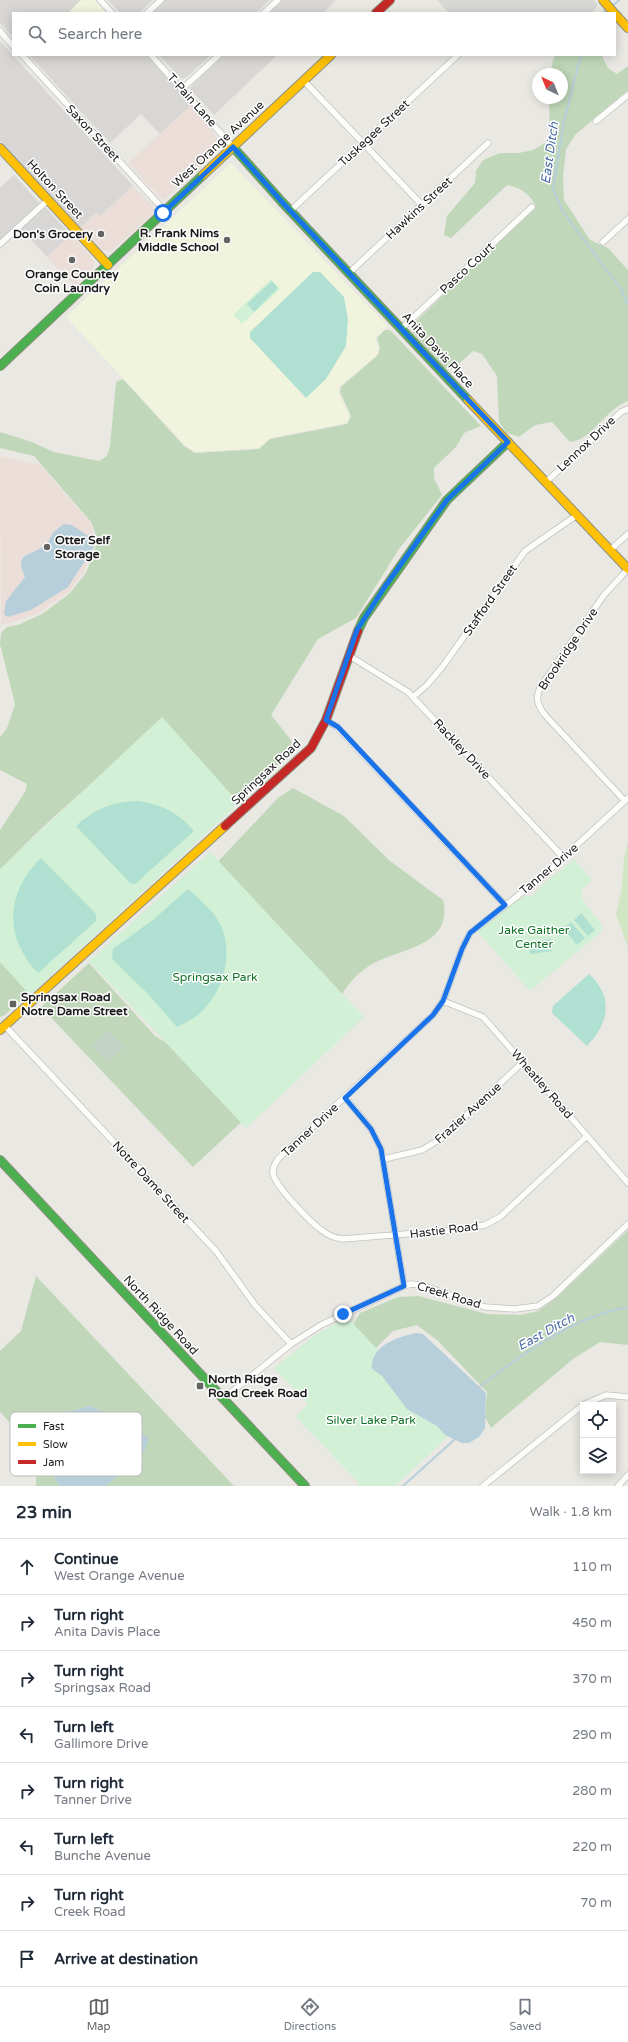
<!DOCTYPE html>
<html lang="en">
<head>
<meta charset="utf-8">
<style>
	body { margin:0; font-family:"Varela Round",sans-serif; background:#f2f2f3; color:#1f2937 }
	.controls { position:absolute; right:12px; bottom:12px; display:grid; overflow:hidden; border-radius:0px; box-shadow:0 2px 10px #0003 }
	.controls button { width:36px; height:36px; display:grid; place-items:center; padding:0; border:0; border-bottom:1px solid #e0e1e3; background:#fff; color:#1f2937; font:20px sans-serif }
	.compass { position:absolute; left:532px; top:68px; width:36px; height:36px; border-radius:50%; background:#fff; box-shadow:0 2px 10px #0003; rotate:317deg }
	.stop { position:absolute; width:12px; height:12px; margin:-9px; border:3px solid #1a73e8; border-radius:50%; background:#fff }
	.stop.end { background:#1a73e8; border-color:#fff; box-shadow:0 1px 4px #0008 }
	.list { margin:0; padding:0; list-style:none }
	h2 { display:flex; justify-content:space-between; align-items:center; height:52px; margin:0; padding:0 16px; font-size:17px }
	h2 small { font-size:13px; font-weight:400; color:#747a83 }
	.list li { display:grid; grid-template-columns:26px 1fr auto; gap:12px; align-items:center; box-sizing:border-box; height:56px; padding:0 16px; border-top:1px solid #e0e1e3 }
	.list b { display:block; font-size:15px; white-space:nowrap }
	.list p { margin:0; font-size:13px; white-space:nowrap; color:#747a83 }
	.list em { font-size:13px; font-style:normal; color:#747a83 }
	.icon { flex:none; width:22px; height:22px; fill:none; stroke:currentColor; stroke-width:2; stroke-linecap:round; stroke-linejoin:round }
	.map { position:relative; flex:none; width:628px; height:1486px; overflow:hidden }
	.search { position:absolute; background:#fff; box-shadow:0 2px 10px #0003; left:12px; right:12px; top:12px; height:44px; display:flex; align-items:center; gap:10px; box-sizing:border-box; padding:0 14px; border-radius:0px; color:#747a83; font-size:15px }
	.sheet { height:500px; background:#fff }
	nav { display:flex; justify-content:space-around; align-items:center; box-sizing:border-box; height:56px; border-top:1px solid #e0e1e3; background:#fff; font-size:11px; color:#747a83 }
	nav a { display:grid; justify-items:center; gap:2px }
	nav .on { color:#636361 }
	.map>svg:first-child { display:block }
	.residential { fill:#d8d7d5 }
	.commercial { fill:#ebded9 }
	.education { fill:#f1f4dd }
	.religious { fill:#d7d7d5 }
	.grass { fill:#d1e6c2 }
	.forest { fill:#c0d8b9 }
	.cemetery { fill:#c2d4c5 }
	.park { fill:#d1f0d5 }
	.pitch { fill:#b0e0d1 }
	.water { fill:#b7cfdb }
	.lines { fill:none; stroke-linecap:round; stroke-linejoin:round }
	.stream { stroke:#b7cfdb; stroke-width:2 }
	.street-casing { stroke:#c2c2bf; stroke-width:7 }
	.fast-casing { stroke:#8d917d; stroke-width:10 }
	.slow-casing { stroke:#8d917d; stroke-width:10 }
	.jam-casing { stroke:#8d917d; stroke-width:10 }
	.street { stroke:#fcfcfb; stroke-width:5.5 }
	.fast { stroke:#4caf50; stroke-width:8 }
	.slow { stroke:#ffc107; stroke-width:8 }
	.jam { stroke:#c62828; stroke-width:8 }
	.route { stroke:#1a73e8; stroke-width:5 }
	.poi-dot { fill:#636361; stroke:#fff; stroke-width:1.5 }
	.labels { text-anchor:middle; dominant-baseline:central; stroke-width:3; stroke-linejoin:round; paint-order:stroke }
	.street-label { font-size:12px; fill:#1b1b1b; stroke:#fff }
	.poi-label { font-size:12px; font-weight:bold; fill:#1b1b1b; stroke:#fff; text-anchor:start }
	.park-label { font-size:12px; fill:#107226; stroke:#fff }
	.water-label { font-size:13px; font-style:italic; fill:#4d6ca5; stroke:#fff }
	.key { fill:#fff; stroke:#bbb; stroke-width:1 }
	.key-label { font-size:11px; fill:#1b1b1b }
</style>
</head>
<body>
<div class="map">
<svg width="628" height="1486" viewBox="0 0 628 1486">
	<rect width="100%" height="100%" fill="#e9e8e3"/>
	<path class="residential" d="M0,0H81L68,13H13V37L0,23Z
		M108,0H153L139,13H120Z
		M166,0H270L256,13H152Z
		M283,0H336L323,13H269Z
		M0,41L133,186L100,216L96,213L80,228L0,141Z
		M29,55H146L192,104L160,134L141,114L110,143Z
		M159,55H211L188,76L182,79Z
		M224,55H277L214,115L190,89L194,83Z
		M14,175L44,208H46L71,235L47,257L21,229L0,249V188Z"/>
	<path class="commercial" d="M192,104L222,145L165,199H162L128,163Z
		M133,186L154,206L155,211L111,251H102L80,228L96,213L100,216Z
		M71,235L90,255L94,262L92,270L74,286L47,257Z
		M0,456L40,465L90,522L96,540L84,572L69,592L37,614L1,625Z"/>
	<path class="education" d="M81,0H95L106,12L68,13Z
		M231,163L387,326L376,337V344L379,348L377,355L340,386L338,392L349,415V420L346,423L270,438L259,448L195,452L184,444L66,317Z"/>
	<path class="religious" d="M437,0H594L598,5L592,13H449Z"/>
	<path class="grass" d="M628,843V948L616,914L622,887L624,857Z"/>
	<path class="forest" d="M556,55H604L602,57L608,68L617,74L628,66V90L575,135L566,149L563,177L564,200L590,240L608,248L628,270V401C605,409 593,440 570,442L552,422L535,425L519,437L507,433L499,422L497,376L482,354L473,351L453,369L445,368L412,332L410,327L536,206C530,194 520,187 507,185L451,238L444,235L447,216L475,183L476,171L483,160L500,153H519L533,150L547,142L550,135L549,98H562V74H551L553,59Z
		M385,330H390L481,426L464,433L456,447L434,468V478L442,495L399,549L356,618L318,639L271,715L291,740L292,753L216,821L160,730C103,773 48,818 0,871V830L25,792L27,784L0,770V737L7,728L15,704L0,644L1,633L7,627L18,625L42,614L69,594L86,573L98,540L91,522L34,456L0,448V432L32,442L54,452L99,461L107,456L110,446L116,382L123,379L184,446L195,453L259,449L270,439L347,424L351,416L340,392L341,387L378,355L380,348L377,338Z
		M293,788L344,816L390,861L443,900C454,948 397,948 369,966C355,975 346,986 339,1000L265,1100L193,1167L41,1007L89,963L155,1036L163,1041H175L209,871L278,798Z
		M0,946L30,991L5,1015L0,1017Z
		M628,1230V1345L600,1342L573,1359L491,1428L485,1417L487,1392L437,1340L417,1325L393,1331L371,1353L347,1335L360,1313L398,1297L418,1296L487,1314L521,1315L538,1311L555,1299Z
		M36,1276L234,1486H36L37,1452L0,1412V1351L21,1331Z"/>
	<path class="cemetery" d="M108,1030L124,1048L107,1063L91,1046Z"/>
	<path class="park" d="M271,279L280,289L242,324L233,315Z
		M162,717L239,803L30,995L0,962V869Z
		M210,852L364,1017L246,1128L89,961Z
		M574,859L592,880L582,889V899L602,925L601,932L530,991L477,931L487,921L524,895L532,897L541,886Z
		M347,1317L454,1431L395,1486H356L359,1483L296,1417L308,1404L274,1368L314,1336Z"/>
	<path class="pitch" d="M313,272H320L344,297L348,319L346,346L326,379L306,398L250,338V332Z
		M272,281L278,288L254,312L247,304Z
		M138,801C161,804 179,813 194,831L135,884L130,883L76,826C94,809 114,801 138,801Z
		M41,858L96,914V921L38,973C3,937 6,892 41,858Z
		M188,889C199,899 212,909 219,922C234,949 225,987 205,1008C198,1017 187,1022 177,1027L149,995L112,959L113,949L154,919Z
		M581,913L595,930L588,936L574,920Z
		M571,922L585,938L577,945L563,928Z
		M551,939L552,951L530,954L529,942Z
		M589,974C614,997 609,1023 587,1046L552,1013L553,1006Z"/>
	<path class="water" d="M64,524L72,525L91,538L89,541L94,547L68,587L31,610L8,617L4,614L6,601L25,577C13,551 31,557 45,545C49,542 50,538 52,534C55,530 60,527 64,524Z
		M416,1333L423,1334L486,1393L485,1428L479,1437L469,1443H462L445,1435L437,1426L407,1409L382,1376L372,1369C370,1346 397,1337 416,1333Z
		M90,1406L131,1423L149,1439L141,1459L105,1486H60L50,1471L49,1442L60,1414Z"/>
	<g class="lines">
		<path class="stream" d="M611,7L619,0
			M603,13L607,9
			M581,55L564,121L553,189L563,212L621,289L628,305
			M479,1387C522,1354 575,1316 628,1307
			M403,1486L454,1440"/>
		<defs>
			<path id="street" d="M100,0L112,13
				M147,13L161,0
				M264,13L278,0
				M0,31L13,46
				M22,55L165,211
				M151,55L233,147
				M304,81L422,205
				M182,89L219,55
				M596,121L628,95
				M290,211L458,55
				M603,242L628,219
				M0,244L48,200
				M349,273L488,143
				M401,329L532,207
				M546,482L621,412L628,409
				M610,550L628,534
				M348,655L408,692L563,857
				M413,697L427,685L443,666L525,551L577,515
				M326,720L337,727L505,905
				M625,801L545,715C537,705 535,697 541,686L604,595L628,569
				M443,1001L483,1017L628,1183
				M5,1026L216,1251L255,1305L291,1344
				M345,1097L371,1129L381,1149L404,1286
				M587,1136L500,1217L485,1225L455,1230L343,1239C335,1238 329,1236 323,1231C312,1224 274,1185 273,1173C272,1167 276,1163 278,1159L433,1015L443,1001L462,949L470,933L542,877L628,798
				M384,1159L422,1150L442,1138L523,1062
				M223,1399L291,1344L321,1325L404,1286L411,1284L421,1285L485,1307L515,1309L538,1306L553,1296L628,1224
				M583,1405L606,1395L628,1397
				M483,1486L583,1405
				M618,1486L628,1475"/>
			<path id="fast" d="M233,147L282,202L468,400
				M0,366L203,175
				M358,631L364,618L447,500L508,442
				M0,1160L305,1486"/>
			<path id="slow" d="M603,0L614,13
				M615,14L628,28
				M0,148L108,265
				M203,175L331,55
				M468,400L628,569
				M0,1030L225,826"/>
			<path id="jam" d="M376,13L390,0
				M225,826L311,748L326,720L358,631"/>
		</defs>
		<use href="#street" class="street-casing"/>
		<use href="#fast" class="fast-casing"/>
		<use href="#slow" class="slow-casing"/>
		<use href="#jam" class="jam-casing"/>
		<use href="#street" class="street"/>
		<use href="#fast" class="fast"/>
		<use href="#slow" class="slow"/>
		<use href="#jam" class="jam"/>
	</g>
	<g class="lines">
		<path class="route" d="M163,213L233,147L282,202L508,442L447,500L384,588L357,630L326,720L338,727L505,905L470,933L462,949L443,1001L433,1015L345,1098L371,1129L381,1149L404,1286L343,1314"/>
	</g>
	<g class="poi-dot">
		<circle cx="101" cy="234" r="4"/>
		<circle cx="227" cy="240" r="4"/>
		<circle cx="72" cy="260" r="4"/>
		<circle cx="47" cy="547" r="4"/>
		<rect x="9" y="1000" width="8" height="8" rx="2"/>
		<rect x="196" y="1382" width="8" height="8" rx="2"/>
	</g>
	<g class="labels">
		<g class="street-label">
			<text transform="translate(192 100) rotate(48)">T-Pain Lane</text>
			<text transform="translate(93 133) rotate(47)">Saxon Street</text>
			<text transform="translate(374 133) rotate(-43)">Tuskegee Street</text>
			<text transform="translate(218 144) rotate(-43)">West Orange Avenue</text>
			<text transform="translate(55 189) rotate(47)">Holton Street</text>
			<text transform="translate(419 208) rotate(-43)">Hawkins Street</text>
			<text transform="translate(467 268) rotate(-43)">Pasco Court</text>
			<text transform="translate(438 350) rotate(47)">Anita Davis Place</text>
			<text transform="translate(586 444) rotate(-43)">Lennox Drive</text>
			<text transform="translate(490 600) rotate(-55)">Stafford Street</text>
			<text transform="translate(568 649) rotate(-56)">Brookridge Drive</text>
			<text transform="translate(462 749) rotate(47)">Rackley Drive</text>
			<text transform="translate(266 772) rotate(-43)">Springsax Road</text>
			<text transform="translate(549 869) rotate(-40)">Tanner Drive</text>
			<text transform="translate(542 1084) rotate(49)">Wheatley Road</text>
			<text transform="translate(468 1113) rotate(-42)">Frazier Avenue</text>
			<text transform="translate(310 1130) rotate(-43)">Tanner Drive</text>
			<text transform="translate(151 1182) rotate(47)">Notre Dame Street</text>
			<text transform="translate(444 1230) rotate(-7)">Hastie Road</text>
			<text transform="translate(449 1295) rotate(17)">Creek Road</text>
			<text transform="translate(161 1315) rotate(47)">North Ridge Road</text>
		</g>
		<g class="poi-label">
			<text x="219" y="233" text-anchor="end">R. Frank Nims<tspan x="219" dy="14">Middle School</tspan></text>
			<text x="93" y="234" text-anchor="end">Don's Grocery</text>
			<text x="72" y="274" text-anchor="middle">Orange Countey<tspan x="72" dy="14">Coin Laundry</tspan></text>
			<text x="55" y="540">Otter Self<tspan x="55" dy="14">Storage</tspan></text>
			<text x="21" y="997">Springsax Road<tspan x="21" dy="14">Notre Dame Street</tspan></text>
			<text x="208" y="1379">North Ridge<tspan x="208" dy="14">Road Creek Road</tspan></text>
		</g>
		<g class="park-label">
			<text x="534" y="930">Jake Gaither<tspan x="534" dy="14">Center</tspan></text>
			<text x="215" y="977">Springsax Park</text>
			<text x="371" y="1420">Silver Lake Park</text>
		</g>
		<g class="water-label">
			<text transform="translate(550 153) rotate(-82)">East Ditch</text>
			<text transform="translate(546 1332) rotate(-29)">East Ditch</text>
		</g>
	</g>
	<rect x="10" y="1412" width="132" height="64" rx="6" class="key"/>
	<rect x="18" y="1424" width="18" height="4" fill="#4caf50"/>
	<rect x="18" y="1442" width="18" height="4" fill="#ffc107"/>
	<rect x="18" y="1460" width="18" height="4" fill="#c62828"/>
	<g class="key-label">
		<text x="43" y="1430">Fast</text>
		<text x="43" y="1448">Slow</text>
		<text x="43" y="1466">Jam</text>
	</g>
</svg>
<div class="controls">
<button><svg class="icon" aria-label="locate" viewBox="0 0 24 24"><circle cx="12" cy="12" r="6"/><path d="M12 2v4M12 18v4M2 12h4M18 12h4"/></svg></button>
<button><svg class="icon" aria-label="layers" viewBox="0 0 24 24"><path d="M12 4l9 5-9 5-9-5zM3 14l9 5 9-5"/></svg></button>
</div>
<svg class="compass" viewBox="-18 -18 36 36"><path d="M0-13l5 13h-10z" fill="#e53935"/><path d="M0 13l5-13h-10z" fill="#747a83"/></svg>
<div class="stop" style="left:163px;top:213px"></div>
<div class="stop end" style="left:343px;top:1314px"></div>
<div class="search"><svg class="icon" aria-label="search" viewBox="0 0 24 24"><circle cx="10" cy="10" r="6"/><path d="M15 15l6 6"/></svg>Search here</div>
</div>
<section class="sheet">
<h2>23 min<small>Walk · 1.8 km</small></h2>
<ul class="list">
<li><svg class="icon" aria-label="ahead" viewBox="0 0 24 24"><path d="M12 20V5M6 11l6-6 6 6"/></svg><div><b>Continue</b><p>West Orange Avenue</p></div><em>110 m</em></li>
<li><svg class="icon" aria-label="right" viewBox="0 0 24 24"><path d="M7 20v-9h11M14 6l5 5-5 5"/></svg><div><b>Turn right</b><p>Anita Davis Place</p></div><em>450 m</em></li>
<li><svg class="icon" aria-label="right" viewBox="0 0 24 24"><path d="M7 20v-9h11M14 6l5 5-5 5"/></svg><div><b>Turn right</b><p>Springsax Road</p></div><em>370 m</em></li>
<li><svg class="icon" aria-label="left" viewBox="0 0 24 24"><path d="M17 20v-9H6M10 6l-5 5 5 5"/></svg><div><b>Turn left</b><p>Gallimore Drive</p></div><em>290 m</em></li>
<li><svg class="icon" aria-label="right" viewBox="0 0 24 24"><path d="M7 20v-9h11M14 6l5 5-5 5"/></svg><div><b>Turn right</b><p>Tanner Drive</p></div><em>280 m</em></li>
<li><svg class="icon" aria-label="left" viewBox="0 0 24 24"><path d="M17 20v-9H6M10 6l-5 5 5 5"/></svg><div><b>Turn left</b><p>Bunche Avenue</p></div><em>220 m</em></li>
<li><svg class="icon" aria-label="right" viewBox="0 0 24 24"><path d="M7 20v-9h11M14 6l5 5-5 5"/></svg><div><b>Turn right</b><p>Creek Road</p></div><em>70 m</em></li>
<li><svg class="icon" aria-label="arrive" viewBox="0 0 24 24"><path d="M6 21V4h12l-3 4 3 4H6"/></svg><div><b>Arrive at destination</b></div></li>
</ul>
</section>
<nav>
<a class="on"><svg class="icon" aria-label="map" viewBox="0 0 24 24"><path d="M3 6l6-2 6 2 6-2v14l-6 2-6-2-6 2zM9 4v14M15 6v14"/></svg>Map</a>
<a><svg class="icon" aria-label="directions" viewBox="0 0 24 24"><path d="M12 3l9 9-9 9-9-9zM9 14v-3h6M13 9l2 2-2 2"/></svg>Directions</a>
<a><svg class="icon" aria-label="saved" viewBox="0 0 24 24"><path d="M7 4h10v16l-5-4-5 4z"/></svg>Saved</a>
</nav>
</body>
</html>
